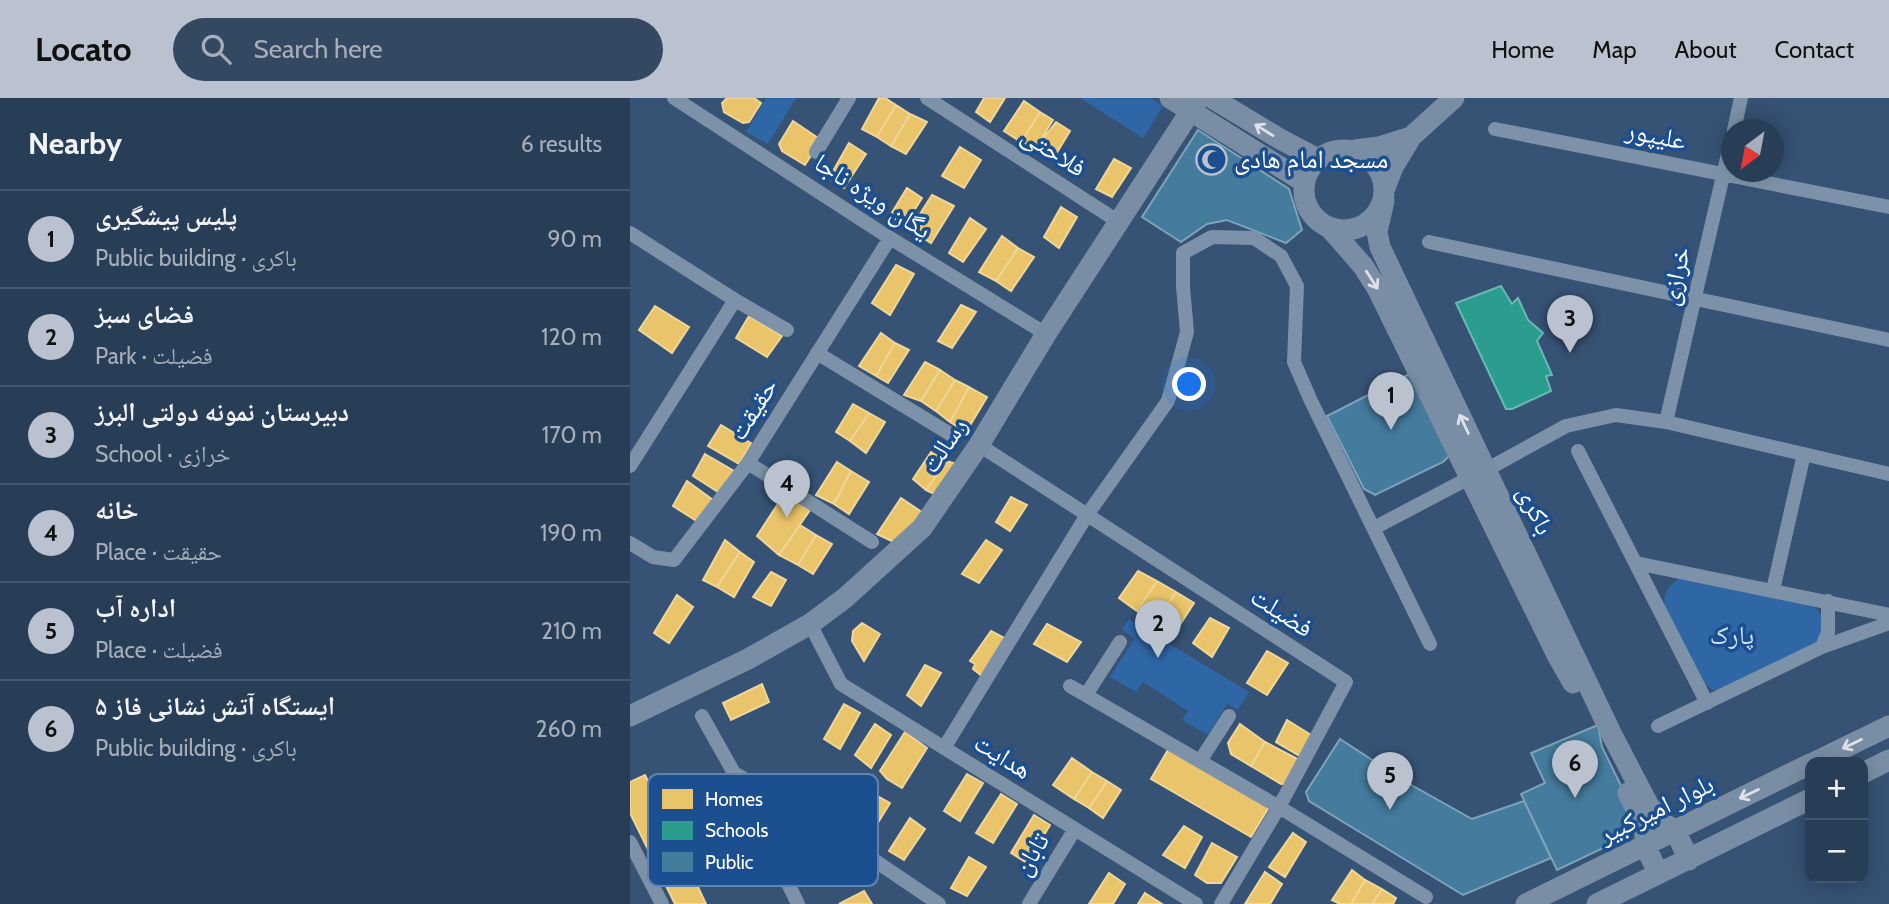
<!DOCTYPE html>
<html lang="en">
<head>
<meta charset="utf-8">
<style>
	body { margin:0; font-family:Cabin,"Noto Naskh Arabic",sans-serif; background:#344961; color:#f1f3f6 }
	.controls { position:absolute; right:21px; bottom:21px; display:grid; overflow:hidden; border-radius:14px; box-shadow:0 4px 18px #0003 }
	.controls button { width:63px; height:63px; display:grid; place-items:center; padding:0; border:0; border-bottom:2px solid #44576d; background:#283e57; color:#f1f3f6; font:35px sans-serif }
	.compass { position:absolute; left:1091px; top:21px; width:63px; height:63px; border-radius:50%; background:#283e57; box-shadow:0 4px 18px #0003; rotate:212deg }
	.you { position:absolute; left:560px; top:287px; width:24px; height:24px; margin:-18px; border:5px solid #fff; border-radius:50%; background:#1a73e8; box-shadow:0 0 0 10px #1a73e833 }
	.badge { display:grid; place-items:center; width:46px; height:46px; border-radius:50%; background:#b9c2ce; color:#111; font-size:23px; font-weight:700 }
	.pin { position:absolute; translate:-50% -58px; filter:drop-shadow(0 2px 4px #0008) }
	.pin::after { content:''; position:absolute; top:37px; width:24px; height:21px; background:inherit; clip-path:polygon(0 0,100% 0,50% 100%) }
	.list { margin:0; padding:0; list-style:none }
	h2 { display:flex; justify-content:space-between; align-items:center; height:91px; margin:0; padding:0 28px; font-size:30px }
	h2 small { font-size:23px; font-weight:400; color:#a5aeba }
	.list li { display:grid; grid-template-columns:46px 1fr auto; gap:21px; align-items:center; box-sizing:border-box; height:98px; padding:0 28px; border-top:2px solid #44576d }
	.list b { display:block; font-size:26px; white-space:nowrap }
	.list p { margin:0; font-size:23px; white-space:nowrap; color:#a5aeba }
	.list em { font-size:23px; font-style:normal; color:#a5aeba }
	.icon { flex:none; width:38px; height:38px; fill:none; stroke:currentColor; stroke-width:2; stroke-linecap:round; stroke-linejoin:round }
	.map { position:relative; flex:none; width:1259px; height:806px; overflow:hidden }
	header { display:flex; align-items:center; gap:42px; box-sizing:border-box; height:98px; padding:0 35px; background:#b9c2ce; color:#111 }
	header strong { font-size:33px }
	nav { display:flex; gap:38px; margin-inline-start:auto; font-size:24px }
	.search { width:490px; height:63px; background:#344961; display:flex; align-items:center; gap:18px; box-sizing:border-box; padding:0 24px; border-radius:38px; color:#a5aeba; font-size:26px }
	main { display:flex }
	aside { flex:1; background:#283e57 }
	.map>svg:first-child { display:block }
	.green { fill:#2f66a5 }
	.homes { fill:#e9c46a; stroke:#f0d697; stroke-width:2 }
	.schools { fill:#2a9d8f; stroke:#6abab1; stroke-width:2 }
	.public { fill:#457b9d; stroke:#7da3ba; stroke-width:2 }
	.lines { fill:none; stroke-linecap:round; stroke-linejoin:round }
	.street { stroke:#7d92a8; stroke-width:14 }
	.secondary { stroke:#798da4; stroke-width:21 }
	.oneway { stroke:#dee2e8 }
	.labels { text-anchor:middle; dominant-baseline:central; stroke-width:7; stroke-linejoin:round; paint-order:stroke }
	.street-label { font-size:26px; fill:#fff; stroke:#1b4f8f }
	.poi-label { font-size:26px; fill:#fff; stroke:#1b4f8f; text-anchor:start }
	.park-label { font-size:26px; fill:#cfe3fa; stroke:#1b4f8f }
	.key { fill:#1b4f8f; stroke:#5f84b1; stroke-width:2 }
	.key-label { font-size:19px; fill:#fff }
</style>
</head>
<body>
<header>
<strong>Locato</strong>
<div class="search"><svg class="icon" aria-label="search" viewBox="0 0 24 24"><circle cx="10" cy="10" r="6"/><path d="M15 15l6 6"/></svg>Search here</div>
<nav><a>Home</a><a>Map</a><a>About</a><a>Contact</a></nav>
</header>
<main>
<aside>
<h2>Nearby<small>6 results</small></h2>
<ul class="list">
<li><span class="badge">1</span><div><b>پلیس پیشگیری</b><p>Public building · باکری</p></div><em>90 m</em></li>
<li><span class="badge">2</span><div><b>فضای سبز</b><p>Park · فضیلت</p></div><em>120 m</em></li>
<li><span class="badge">3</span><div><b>دبیرستان نمونه دولتی البرز</b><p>School · خرازی</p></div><em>170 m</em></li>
<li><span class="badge">4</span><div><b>خانه</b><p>Place · حقیقت</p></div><em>190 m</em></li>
<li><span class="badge">5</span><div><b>اداره آب</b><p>Place · فضیلت</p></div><em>210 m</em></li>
<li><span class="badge">6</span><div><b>ایستگاه آتش نشانی فاز ۵</b><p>Public building · باکری</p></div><em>260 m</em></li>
</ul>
</aside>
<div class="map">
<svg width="1259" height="806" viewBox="0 0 1259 806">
	<rect width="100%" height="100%" fill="#365274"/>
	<path class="green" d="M136,0H166L138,46L116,34Z
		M450,0H521L533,8L513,40Z
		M1050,480L1183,508C1199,522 1194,527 1190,546L1092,593L1083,592L1075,587L1034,506C1034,493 1039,488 1050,480Z
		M499,521L619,594L608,612L597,606L578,637L552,622L558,613L513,584L506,594L480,579L504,541L492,531Z"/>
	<path class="homes" d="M97,0H124L131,5L119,24L113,25L94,14L92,5Z
		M249,0H255L266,7L247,39L232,31Z
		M354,0H375L360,24L346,14Z
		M394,3L410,14L391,44L374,33Z
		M266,7L280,16L261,48L247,39Z
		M410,14L423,22L405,51L391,44Z
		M280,16L297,24L276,56L261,48Z
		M163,23L191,42L175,67L152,53L149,46Z
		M426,24L440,33L423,61L405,51Z
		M219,45L236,56L214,90L203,84L202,75Z
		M330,49L351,62L334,90L312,78Z
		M484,61L501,70L482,99L466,91Z
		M277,90L292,100L275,127L260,118Z
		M302,97L324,108L301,145L284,134L283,127Z
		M431,109L447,119L429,150L414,139Z
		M340,120L356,131L333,164L319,155Z
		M372,138L388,150L366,183L349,174Z
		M388,150L404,159L381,193L366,183Z
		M266,167L284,176L260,217L242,205Z
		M331,207L346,214L322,250L308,243Z
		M25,208L59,229L42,255L9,232Z
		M119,218L152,238L137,259L106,240Z
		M251,235L265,245L246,278L229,268Z
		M265,245L279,252L258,285L246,278Z
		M295,264L310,272L291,303L274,297Z
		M310,272L325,282L306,313L291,303Z
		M325,282L339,289L320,324L306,313Z
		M339,289L357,299L336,334L320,324Z
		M223,306L239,315L220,343L206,334Z
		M239,315L255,324L236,355L220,343Z
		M91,327L121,345L109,366L78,348Z
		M301,354L316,363L296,392L283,381Z
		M75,356L104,373L88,394L63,378Z
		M316,363L335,368L313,400L296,392Z
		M207,364L221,373L204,406L186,397Z
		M221,373L239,384L219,416L204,406Z
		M57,383L83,402L68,424L43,408Z
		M155,395L180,412L149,457L127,438Z
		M381,399L397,407L380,433L366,424Z
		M271,400L299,419L266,445L247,436Z
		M170,427L186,437L168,467L149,457Z
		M186,437L202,446L183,476L168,467Z
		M95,442L110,454L87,489L73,482Z
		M356,442L372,452L349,485L332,476Z
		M110,454L124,464L104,499L87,489Z
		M508,473L527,483L507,513L489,500Z
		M141,474L156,482L141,508L123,499Z
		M527,483L546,494L525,525L507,513Z
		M546,494L564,505L544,536L525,525Z
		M47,497L63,509L39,545L24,535Z
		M580,520L599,530L582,559L563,545Z
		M232,525L250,536L234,563L222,543L223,533Z
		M417,526L451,544L437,564L404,546Z
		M361,533L380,543L352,578L343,571L345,566L340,563Z
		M637,553L658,565L637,597L617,585Z
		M295,567L311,575L291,608L277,597Z
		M132,586L139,604L101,622L93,605Z
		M214,606L230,615L210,651L194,641Z
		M657,622L686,640L675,661L646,644Z
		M245,626L261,637L241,670L225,657Z
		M610,626L635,644L621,668L601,656L598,645Z
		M275,634L297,650L272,690L257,681L250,673Z
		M635,644L673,664L662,685L651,686L621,668Z
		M539,650L639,709L621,739L521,681Z
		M442,660L462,674L444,701L423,687Z
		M462,674L477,683L459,710L444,701Z
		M337,676L353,685L330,723L314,713Z
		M15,677L76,806H45L0,715V684Z
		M477,683L491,692L473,720L459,710Z
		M244,696L260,705L239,739L223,729Z
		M371,696L387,706L363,745L346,735Z
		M404,717L420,727L397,765L381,755Z
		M280,720L295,731L274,762L259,753Z
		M554,728L572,739L555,770L533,757Z
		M663,735L676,744L655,779L639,769Z
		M582,745L607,759L591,785H577L565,777Z
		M339,759L356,769L337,798L321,790Z
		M722,772L735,782L721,806H710L702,802Z
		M635,774L652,786L640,806H615Z
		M479,775L495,786L483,806H459Z
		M735,782L752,791L742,806H721Z
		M752,791L766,800L763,806H742Z
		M234,793L242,806H209Z
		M515,795L532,806H508Z"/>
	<path class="schools" d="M871,188L882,206L888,200L898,222L913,235L907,243L922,277L916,278L921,293L882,311H876L826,205Z"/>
	<path class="public" d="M568,32L659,91L672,132L656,145L597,122L577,126L551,144L512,119Z
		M787,272L825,346L818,359L813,364L745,397L734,391L697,318Z
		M968,627L972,649L1005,716L988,743L927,772L891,696L915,685L901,655Z
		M710,641L776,684L842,721L894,703L921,760L833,797L679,703L676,694Z"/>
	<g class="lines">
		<path class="street" d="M44,0L252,135L416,236
			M297,0L489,124
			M865,31L1259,109
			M1104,32L1111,0
			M186,54L219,0
			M0,135L105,202L157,232
			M799,144L1259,242
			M187,255L325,339
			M1036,324L1101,43
			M349,347L716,584L649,709L591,806
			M948,353L1077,605
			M118,365L242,444
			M0,368L105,202
			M856,372L936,328L986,317L1036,324L1259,376
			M744,430L841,379
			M0,445L23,459L44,462L118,365L260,140
			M1006,465L1259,517
			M1143,492L1174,356
			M180,526L211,586L566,806
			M1192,549L1259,525
			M440,588L649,709L796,799
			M456,597L490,544
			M72,618L104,675L176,716L309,806
			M1028,628L1192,549L1198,534V503
			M314,650L457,417L538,303L557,234L553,189V155L582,139L624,140L651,158L667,188L664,264L681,303L800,546
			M570,663L599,618
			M104,675L168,806
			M0,744L32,806
			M140,748C147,726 153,721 176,716
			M399,806L445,731"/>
		<path class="secondary" d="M540,0L674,84
			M582,0L650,41L688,61
			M674 92a40 40 0 1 1 80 0a40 40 0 1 1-80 0Z
			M725,52L749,49L781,39
			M755,90L763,69L781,39L824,0
			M754,103L747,134L750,149L982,637L1019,708L1035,726L1045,732L1059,762
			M699,129L733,168L747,190L927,557L943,585
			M0,618L118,561L180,526L215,500L292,430L349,347L416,236L569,0
			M1185,664L1259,628
			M1233,675L1259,662
			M998,695L1015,729V747L1028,775
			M896,806L1180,666
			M967,806L1180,701"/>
	</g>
	<defs><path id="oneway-shaft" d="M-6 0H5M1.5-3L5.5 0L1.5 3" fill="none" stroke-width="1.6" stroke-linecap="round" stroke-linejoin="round" transform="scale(1.75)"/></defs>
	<g class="oneway">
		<use href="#oneway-shaft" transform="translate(634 32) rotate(-148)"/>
		<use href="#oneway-shaft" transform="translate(742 182) rotate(57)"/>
		<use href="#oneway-shaft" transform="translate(834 326) rotate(-115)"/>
		<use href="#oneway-shaft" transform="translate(1222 646) rotate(154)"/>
		<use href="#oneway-shaft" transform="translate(1119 696) rotate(154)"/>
	</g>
	<defs>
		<symbol id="mosque-ring" viewBox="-11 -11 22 22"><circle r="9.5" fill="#1b4f8f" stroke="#b9c2ce" stroke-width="1.5"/><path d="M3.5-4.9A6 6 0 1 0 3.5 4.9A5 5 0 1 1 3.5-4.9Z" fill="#b9c2ce"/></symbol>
	</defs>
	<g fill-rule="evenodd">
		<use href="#mosque-ring" x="564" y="44" width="35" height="35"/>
	</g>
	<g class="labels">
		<g class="street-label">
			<text transform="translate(1026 37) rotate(11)">علیپور</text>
			<text transform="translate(424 53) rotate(33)">فلاحتی</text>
			<text transform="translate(243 98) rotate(33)">یگان ویژه ناجا</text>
			<text transform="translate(1045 178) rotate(-77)">خرازی</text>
			<text transform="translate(123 311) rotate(-58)">حقیقت</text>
			<text transform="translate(314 347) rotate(-56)">رسالت</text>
			<text transform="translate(906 412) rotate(65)">باکری</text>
			<text transform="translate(652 514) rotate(33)">فضیلت</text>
			<text transform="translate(373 658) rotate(32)">هدایت</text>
			<text transform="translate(1026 711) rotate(-26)">بلوار امیرکبیر</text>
			<text transform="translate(401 756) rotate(-59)">تابان</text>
		</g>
		<g class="poi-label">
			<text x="604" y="61">مسجد امام هادی</text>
		</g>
		<g class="park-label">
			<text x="1102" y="537">پارک</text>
		</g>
	</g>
	<rect x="18" y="676" width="230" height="112" rx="10" class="key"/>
	<rect x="32" y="691" width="31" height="20" fill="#e9c46a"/>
	<rect x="32" y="723" width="31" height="19" fill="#2a9d8f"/>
	<rect x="32" y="754" width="31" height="20" fill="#457b9d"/>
	<g class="key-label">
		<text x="75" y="708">Homes</text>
		<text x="75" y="739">Schools</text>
		<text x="75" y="771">Public</text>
	</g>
</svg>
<div class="controls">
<button>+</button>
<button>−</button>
</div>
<svg class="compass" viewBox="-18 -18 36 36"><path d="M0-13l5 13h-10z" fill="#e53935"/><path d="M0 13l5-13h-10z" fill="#a5aeba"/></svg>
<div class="you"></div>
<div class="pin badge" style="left:761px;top:332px">1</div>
<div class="pin badge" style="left:528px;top:560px">2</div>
<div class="pin badge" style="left:940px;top:255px">3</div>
<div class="pin badge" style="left:157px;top:420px">4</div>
<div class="pin badge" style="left:760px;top:712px">5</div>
<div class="pin badge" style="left:945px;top:700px">6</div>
</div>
</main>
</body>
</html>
